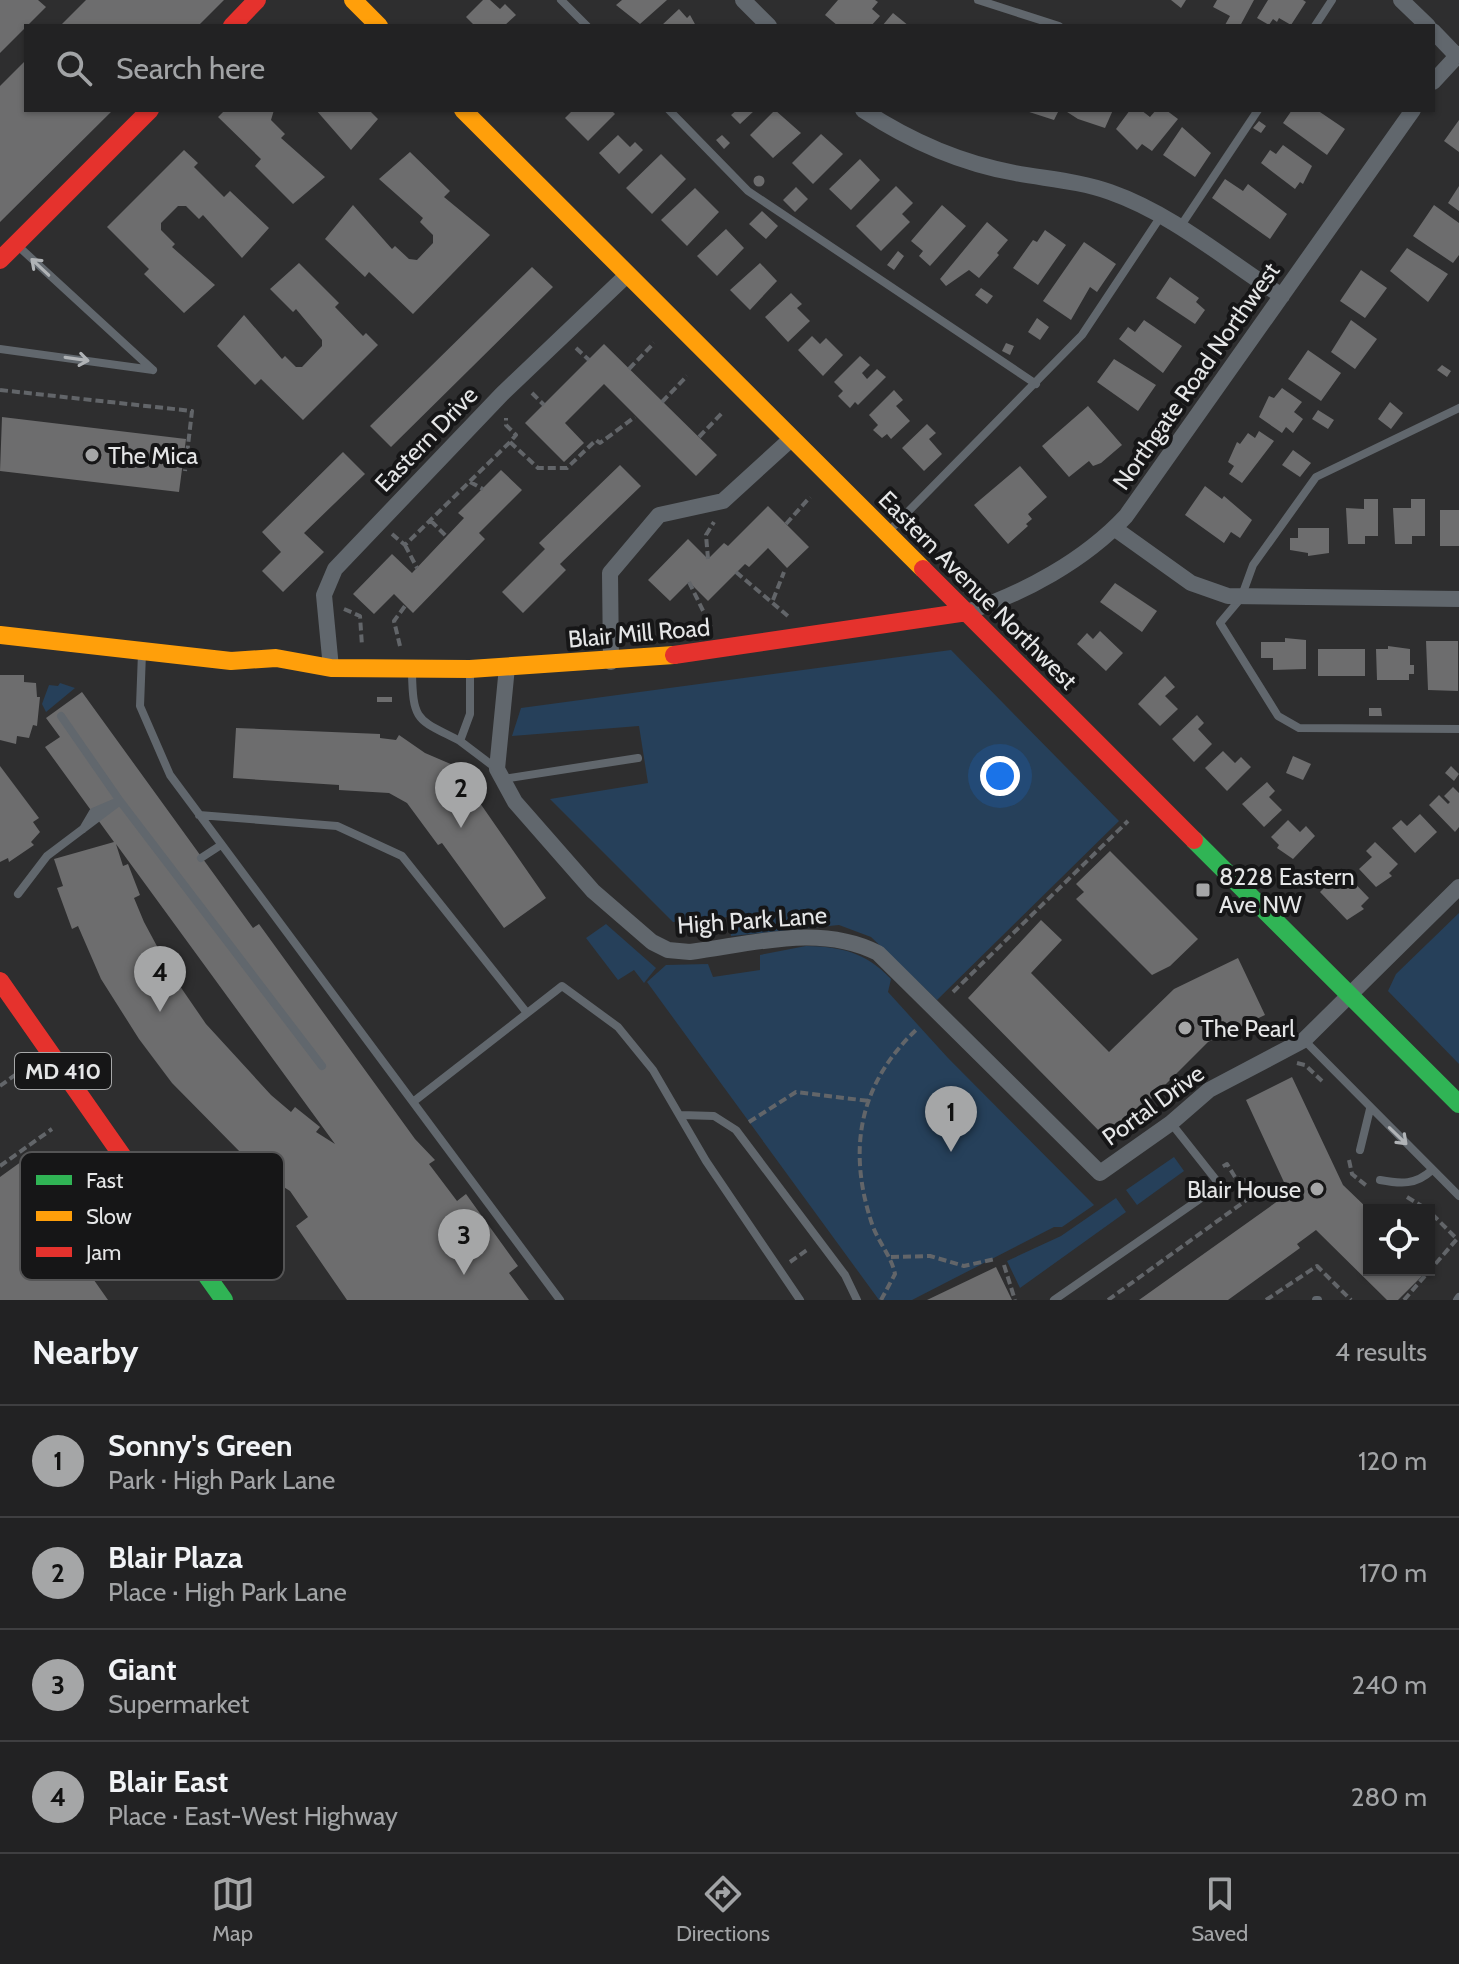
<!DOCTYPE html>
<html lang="en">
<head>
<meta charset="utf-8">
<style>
	body { margin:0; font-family:Cabin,sans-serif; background:#2a2a2b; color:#f1f3f6 }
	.controls { position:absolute; right:24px; bottom:24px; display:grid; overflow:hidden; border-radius:0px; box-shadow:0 2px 6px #0004 }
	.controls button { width:72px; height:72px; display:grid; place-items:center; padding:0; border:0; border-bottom:2px solid #3f3f41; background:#222223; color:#f1f3f6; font:40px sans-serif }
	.you { position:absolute; left:1000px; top:776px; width:28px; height:28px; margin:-20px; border:6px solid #fff; border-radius:50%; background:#1a73e8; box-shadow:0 0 0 12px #1a73e833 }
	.badge { display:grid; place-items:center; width:52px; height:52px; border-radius:50%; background:#a5a6a7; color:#111; font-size:26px; font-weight:700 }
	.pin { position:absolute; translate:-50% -66px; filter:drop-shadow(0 2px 4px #0008) }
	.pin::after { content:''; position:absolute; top:42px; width:28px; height:24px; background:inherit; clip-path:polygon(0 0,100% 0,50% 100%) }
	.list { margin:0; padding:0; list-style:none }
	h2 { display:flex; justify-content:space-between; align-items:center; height:104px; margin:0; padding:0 32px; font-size:34px }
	h2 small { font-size:26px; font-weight:400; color:#a2a4a6 }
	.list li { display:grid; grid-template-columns:52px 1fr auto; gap:24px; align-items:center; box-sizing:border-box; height:112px; padding:0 32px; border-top:2px solid #3f3f41 }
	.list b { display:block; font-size:30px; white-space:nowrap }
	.list p { margin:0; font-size:26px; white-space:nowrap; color:#a2a4a6 }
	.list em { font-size:26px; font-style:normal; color:#a2a4a6 }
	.icon { flex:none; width:44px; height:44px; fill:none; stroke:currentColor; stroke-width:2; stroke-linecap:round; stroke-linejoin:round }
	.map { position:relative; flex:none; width:1459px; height:1300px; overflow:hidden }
	.search { position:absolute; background:#222223; box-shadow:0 2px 6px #0004; left:24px; right:24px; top:24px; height:88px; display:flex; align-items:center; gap:20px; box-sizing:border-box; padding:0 28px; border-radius:0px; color:#a2a4a6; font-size:30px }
	.sheet { height:552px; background:#222223 }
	nav { display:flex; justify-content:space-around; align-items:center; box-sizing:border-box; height:112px; border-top:2px solid #3f3f41; background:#222223; font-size:22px; color:#a2a4a6 }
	nav a { display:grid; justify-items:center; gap:4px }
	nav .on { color:#a5a6a7 }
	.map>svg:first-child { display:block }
	.green { fill:#26405a }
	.building { fill:#6d6d6e; fill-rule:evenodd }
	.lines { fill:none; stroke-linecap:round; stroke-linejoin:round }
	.path { stroke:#626569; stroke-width:4; stroke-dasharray:8 4; stroke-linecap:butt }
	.lane { stroke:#61676d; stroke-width:8 }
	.street { stroke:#61676d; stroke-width:16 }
	.fast { stroke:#30b455; stroke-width:18 }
	.slow { stroke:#ff9f0a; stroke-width:18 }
	.jam { stroke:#e5322d; stroke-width:18 }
	.oneway { stroke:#b0b3b6 }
	.poi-dot { fill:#a5a6a7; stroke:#161617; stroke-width:3 }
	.labels { text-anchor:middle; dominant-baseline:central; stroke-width:8; stroke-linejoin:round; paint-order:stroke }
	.shield { fill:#161617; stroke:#a7a8a9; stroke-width:2 }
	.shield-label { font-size:22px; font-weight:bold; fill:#e5e6e7 }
	.street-label { font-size:24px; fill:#e5e6e7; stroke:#161617 }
	.poi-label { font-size:24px; fill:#e5e6e7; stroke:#161617; text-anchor:start }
	.key { fill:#161617; stroke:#545455; stroke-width:2 }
	.key-label { font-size:22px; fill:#e5e6e7 }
</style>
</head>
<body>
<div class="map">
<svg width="1459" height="1300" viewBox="0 0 1459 1300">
	<rect width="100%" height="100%" fill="#2e2e2f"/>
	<path class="green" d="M951,650L1119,821L937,1000L871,937L839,925L731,936L729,917L673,922L550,799L648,783L639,726L512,736L521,708Z
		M60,683L75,688L46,712L42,704L49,685L58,686Z
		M1459,913V1064L1388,991L1396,974Z
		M606,924L656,968L644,983L634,970L618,980L586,938Z
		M806,946C842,947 865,952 891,979L888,992L948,1058L1094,1205L1062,1227H1054L912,1300H879L647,982L666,965L708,964L713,977L760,970V955Z
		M1174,1157L1184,1171L1137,1205L1126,1190Z
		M1116,1198L1126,1212L1020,1288L1007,1261L1061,1236Z"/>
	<path class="building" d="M0,0H38L46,7L0,53Z
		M86,0H224L198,26H60Z
		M483,0H490L500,9L505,4L516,15L504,26H475L466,17Z
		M622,0H667L640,24L616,5Z
		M838,0H875L878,2L872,9L880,16L871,26H838L825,15Z
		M1171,0H1186L1181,8Z
		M1217,0H1254L1240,26L1225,25L1230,16L1213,7Z
		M1268,0H1303L1306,2L1291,25L1279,18L1277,22L1273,19L1269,25L1257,18Z
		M679,9L687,18L690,15L696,26H661Z
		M893,13L909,26H882Z
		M26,60V110H113L0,222V86Z
		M225,110H274L271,120L285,134L281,138L325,177L293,204L255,166L261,159L218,117Z
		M316,110H369L378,119L351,150Z
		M573,110H611L615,114L588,141L565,118Z
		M737,110H755L740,124L731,115Z
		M775,110L801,133L773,158L750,135Z
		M1023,110H1059L1054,120Z
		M1064,110H1113L1105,128L1078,119Z
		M1130,110H1141L1150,117L1156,110H1166L1178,119L1152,151L1142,144L1137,150L1116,129Z
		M1292,110H1317L1345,129L1327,155L1283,123Z
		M1459,120V152L1444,141Z
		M1259,121L1266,126L1261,133L1253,128Z
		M1182,127L1211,153L1195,177L1163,155Z
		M821,134L843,154L813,184L792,163Z
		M618,135L630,147L635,142L643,150L619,174L599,153Z
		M722,135L730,143L724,149L716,140Z
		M1283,145L1312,166L1303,184L1300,182L1295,189L1261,163L1270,150L1276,154Z
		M184,150L198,163L194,167L224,197L230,191L269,228L242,258L203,215L199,219L186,206H178L161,223V230L175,244L172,247L215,285L184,313L144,274L149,269L107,227Z
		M410,152L450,191L444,197L490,235L413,314L369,272L365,277L325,239L353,205L392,249L395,246L409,259L417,260L433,243V235L420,222L423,218L379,179Z
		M661,154L686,179L652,214L626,188Z
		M860,159L880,180L851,210L829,189Z
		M753.5 181a5.5 5.5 0 1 1 11 0a5.5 5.5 0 1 1-11 0Z
		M1225,179L1243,191L1248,184L1287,214L1270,239L1212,198Z
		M896,186L913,203L902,214L910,222L881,251L856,226Z
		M1459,186V211L1448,203Z
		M796,187L808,199L795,212L783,200Z
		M695,188L719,212L687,246L661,220Z
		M942,205L966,226L930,266L919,256L923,251L911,241Z
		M1434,205L1459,223V255L1453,263L1413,236Z
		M762,211L778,226L766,239L749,224Z
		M987,222L1008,240L997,253L999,255L979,278L969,270L946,286L940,279Z
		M726,229L744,248L717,276L697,256Z
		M1045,230L1066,245L1038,285L1013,268L1033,240L1037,242Z
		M1084,242L1116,264L1097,292L1090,287L1071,320L1043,301Z
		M1407,248L1448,274L1428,302L1390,271Z
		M898,251L904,256L894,270L887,265Z
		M299,263L339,303L335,307L363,336L366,333L378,345L303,420L261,379L255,385L217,346L244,315L282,359L285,356L296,367H302L322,346V340L296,309L293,312L270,289Z
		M760,263L777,281L750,310L730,290Z
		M532,267L553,287L391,447L370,426Z
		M1361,270L1387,288L1365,318L1340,301Z
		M1170,277L1199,298L1196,302L1205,310L1195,324L1156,298Z
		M981,288L993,296L987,304L975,295Z
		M791,293L802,304L797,308L810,321L788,342L765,317Z
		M1037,318L1049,327L1040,340L1028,332Z
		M1144,320L1182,346L1163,373L1119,339L1128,327L1135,332Z
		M1351,320L1377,339L1355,369L1331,352Z
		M812,336L820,344L826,338L843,355L823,376L798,350Z
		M1006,343L1014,346L1010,355L1002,351Z
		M604,344L717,455L696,476L604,384L565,423L584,443L564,462L525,423Z
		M1308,350L1341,373L1321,401L1288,379Z
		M860,356L870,365L862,373L867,379L877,369L886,377L858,405L855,402L850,408L838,396L843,391L834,382Z
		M1114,359L1156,385L1138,411L1097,382Z
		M1442,365L1451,371L1447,377L1437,370Z
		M1282,388L1302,402L1294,412L1303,419L1293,433L1286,427L1282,433L1259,417L1269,396L1274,398Z
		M894,390L903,400L896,406L910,421L891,439L887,434L882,438L873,430L878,425L869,415Z
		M1390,402L1403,413L1391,429L1378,419Z
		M1088,406L1122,445L1101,463L1093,466L1089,461L1069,477L1042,446Z
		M1318,410L1334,420L1328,429L1312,419Z
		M2,417L186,439L179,492L0,471Z
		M927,424L936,433L929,439L942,454L924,471L902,448Z
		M1259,431L1274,441L1242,483L1229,474L1234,466L1228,462L1237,442L1240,444L1248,433L1255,438Z
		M1293,450L1311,463L1300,477L1282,465Z
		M343,452L365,474L304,533L324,552L283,592L262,571L281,552L262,532Z
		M620,465L641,486L560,564L566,570L523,613L502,592L545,549L539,543Z
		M1020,466L1047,497L1028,514L1032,519L1026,524L1028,526L1008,544L974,505Z
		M501,470L522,490L479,533L485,539L413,613L394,594L374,614L353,594L392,554L412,573L464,518L458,513Z
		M1205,486L1222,499L1224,496L1252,520L1240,538L1231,532L1224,543L1185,515Z
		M1364,499H1378V536H1365V544H1348L1346,508L1364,509Z
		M1411,499H1425V536H1412V544H1395L1393,508H1411Z
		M768,506L809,547L787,568L768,548L749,567L745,564L708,601L689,582L670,601L648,580L688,539L708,559L724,543L728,546Z
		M1440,510H1459V546H1440Z
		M1298,528H1329V553L1308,556V553L1290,550V538H1298Z
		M1115,583L1157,611L1142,632L1100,602Z
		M1100,631L1123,653L1106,671L1077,644L1087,633L1093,639Z
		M1285,638L1306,640V669L1273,670V658H1261V642H1285Z
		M1426,641H1458V691L1428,690Z
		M1388,646L1410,649V665H1414V674H1409V680H1377L1376,649H1388Z
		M1318,649H1365V676H1318Z
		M0,675H24V682L36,683L37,697H40L37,726L33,725L29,738L17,736L16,744L0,740Z
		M1165,676L1175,687L1165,696L1178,709L1160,726L1138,704Z
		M82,692L253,928L259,924L415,1139L435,1160L429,1164L457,1201L466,1194L518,1266L509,1273L529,1300H347L296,1226L308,1217L290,1191L279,1184L275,1189L241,1162L245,1157L172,1083L139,1039L101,979L78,926L72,929L57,888L63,886L54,859L114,842L45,747L60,737L46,718ZM116,844L335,1144L316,1132L320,1127L295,1107L291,1112L271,1095L206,1024L173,976L144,922L134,898L140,895L128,864L123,866Z
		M377,697H392V702H377Z
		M1369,708H1381L1382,716H1369Z
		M1197,715L1204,723L1198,729L1212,744L1194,762L1172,739Z
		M236,728L380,734V738L396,740L399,735L425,753L453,765L451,769L461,782L464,780L546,898L504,928L442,843L438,845L407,803L389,793L339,790V785L233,778Z
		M1223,751L1235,763L1241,757L1251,767L1227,791L1205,768Z
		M1293,756L1311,764L1303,780L1286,773Z
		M0,766L39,818L33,822L40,832L31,842L34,845L9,862L8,858L0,862Z
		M1451,766L1459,774L1454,781L1445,773Z
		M1267,782L1275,791L1269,797L1282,810L1264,827L1242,804Z
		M1453,787L1459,793V827L1455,832L1429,805L1439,795L1448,804L1450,802L1444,796Z
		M1420,814L1437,832L1415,853L1392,828L1401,820L1407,826Z
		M1288,820L1300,832L1306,826L1315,836L1293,859L1277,848L1279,845L1271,837Z
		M1375,842L1398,864L1389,873L1392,876L1376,887L1359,869L1372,857L1366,851Z
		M1110,851L1198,939L1170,966L1152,975L1076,899L1084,892L1076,884Z
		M1342,870L1369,898L1361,906L1364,909L1347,920L1320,892Z
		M1041,920L1062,940L1031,973L1109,1052L1174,989L1238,958L1265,1015L1208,1042L1109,1141L968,998Z
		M1292,1077L1343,1185L1369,1210V1270H1428L1398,1300H1387L1316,1230L1297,1244L1300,1248L1228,1300H1139L1289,1193L1246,1100Z
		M36,1151L110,1257L89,1273L108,1300H0V1177Z
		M996,1267L1012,1300H927Z"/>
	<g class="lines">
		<path class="path" d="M576,348L589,360
			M629,369L654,343
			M0,390L192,411L185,471
			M532,393L544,405
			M662,402L687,376
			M699,437L723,412
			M510,442L538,468H567L596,440L600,443L635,417
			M470,482L483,489
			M431,521L446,536
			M786,524L810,497
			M392,534L405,545L510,442L516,435L506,425V418
			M405,545L417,568
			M708,559L706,535L714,522
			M736,572L789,617
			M689,582L711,627
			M773,600L784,572
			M344,609L360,616L362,646
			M400,646L394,621L405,606
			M953,992L1128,821
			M1297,1063L1305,1065L1322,1081
			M0,1086L15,1075
			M749,1122L796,1092L869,1101
			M1349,1160L1352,1174L1368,1187
			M0,1166L52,1129
			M1407,1197L1428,1210
			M891,1257L930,1256L964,1266L995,1259
			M790,1262L807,1250
			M1004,1265L1015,1300
			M881,1300L895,1274C891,1255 878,1242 872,1224C847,1149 859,1084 917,1029
			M1108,1300L1259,1191L1257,1185L1235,1177L1227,1164L1220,1168
			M1266,1300L1317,1266L1351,1300
			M1404,1300L1457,1239L1429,1211"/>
		<path class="lane" d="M561,0L587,26
			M978,0L1059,26
			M1315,26L1332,0
			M669,110L748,191L1036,384
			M1180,227L1258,110
			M18,246L153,370
			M0,349L153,370
			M1459,408L1316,477L1253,565L1241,598L1220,623L1278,716L1299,728L1459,729
			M888,532L1082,335L1161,216
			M142,653L140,706L170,775L560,1300
			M412,673C413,723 418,719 460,741L470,714V670
			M61,716L120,801L322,1066
			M460,741L497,769
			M503,779L638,758
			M199,815L337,826L402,856L527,1013
			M83,829L93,812L114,803
			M201,858L221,845
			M18,894L47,856L120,801
			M1304,1040L1459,1196
			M413,1102L562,986L618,1027L653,1070L706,1161L800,1300
			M681,1115L714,1116L736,1130L845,1275L857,1300
			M1360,1150L1370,1109
			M1380,1180C1401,1184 1416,1185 1432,1170
			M1054,1300L1220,1185L1171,1123
			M1316,1300H1318
			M1457,1300L1459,1297"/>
		<path class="street" d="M743,0L769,26
			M1401,0L1428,26
			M1433,31L1457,56
			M1433,82L1459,54
			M863,110C910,141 960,163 1015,173C1047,179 1079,181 1110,192C1173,214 1227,261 1282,296
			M1114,528L1191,583L1228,596L1459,599
			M967,612C1024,593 1084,561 1126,516L1413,110
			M611,662L610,573L659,515L723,501L791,439
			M507,667L497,769L515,802L593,891L652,942L668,950L690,952C753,944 820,923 878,953L1100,1173L1171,1123L1209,1090L1304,1040L1459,887
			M331,668L324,595L335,569L502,394L628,274"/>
		<path class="fast" d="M1194,840L1459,1104
			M149,1194L145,1210L154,1223L177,1234L224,1300"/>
		<path class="slow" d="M353,0L379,26
			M463,110L923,569
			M0,635L231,661L276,658L331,668L470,669L674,655"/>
		<path class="jam" d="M232,26L257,0
			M0,260L150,110
			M923,569L1194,840
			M674,655L967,612
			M0,981L149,1194L170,1209L177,1234"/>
	</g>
	<defs><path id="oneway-shaft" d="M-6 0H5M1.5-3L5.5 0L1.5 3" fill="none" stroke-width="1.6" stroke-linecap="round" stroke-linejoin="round" transform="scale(2)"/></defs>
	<g class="oneway">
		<use href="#oneway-shaft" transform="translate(40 267) rotate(-137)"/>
		<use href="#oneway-shaft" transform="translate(77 359) rotate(8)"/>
		<use href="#oneway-shaft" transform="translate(1398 1136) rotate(44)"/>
	</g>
	<g class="poi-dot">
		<circle cx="92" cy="455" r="8"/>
		<rect x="1195" y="882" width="16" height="16" rx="4"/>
		<circle cx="1185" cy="1028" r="8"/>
		<circle cx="1317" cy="1189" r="8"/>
	</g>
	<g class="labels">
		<rect class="shield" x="15" y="1053" width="96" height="36" rx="6"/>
		<g class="shield-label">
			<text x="63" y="1071">MD 410</text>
		</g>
		<g class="street-label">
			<text transform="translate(1196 376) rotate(-55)">Northgate Road Northwest</text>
			<text transform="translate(426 439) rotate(-46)">Eastern Drive</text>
			<text transform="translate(978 590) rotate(45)">Eastern Avenue Northwest</text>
			<text transform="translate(639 633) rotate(-5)">Blair Mill Road</text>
			<text transform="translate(752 920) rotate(-4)">High Park Lane</text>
			<text transform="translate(1153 1105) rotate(-36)">Portal Drive</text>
		</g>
		<g class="poi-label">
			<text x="108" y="455">The Mica</text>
			<text x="1219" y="876">8228 Eastern<tspan x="1219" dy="28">Ave NW</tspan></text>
			<text x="1201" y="1028">The Pearl</text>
			<text x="1301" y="1189" text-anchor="end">Blair House</text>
		</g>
	</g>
	<rect x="20" y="1152" width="264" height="128" rx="12" class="key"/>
	<rect x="36" y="1175" width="36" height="10" fill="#30b455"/>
	<rect x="36" y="1211" width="36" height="10" fill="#ff9f0a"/>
	<rect x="36" y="1247" width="36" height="10" fill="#e5322d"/>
	<g class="key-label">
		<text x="86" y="1188">Fast</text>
		<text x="86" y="1224">Slow</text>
		<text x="86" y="1260">Jam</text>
	</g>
</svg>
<div class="controls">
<button><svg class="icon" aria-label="locate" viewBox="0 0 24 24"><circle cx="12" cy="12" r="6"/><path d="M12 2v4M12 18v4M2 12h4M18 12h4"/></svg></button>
</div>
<div class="you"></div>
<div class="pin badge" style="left:951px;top:1152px">1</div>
<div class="pin badge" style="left:461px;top:828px">2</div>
<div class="pin badge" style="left:464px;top:1275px">3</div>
<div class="pin badge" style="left:160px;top:1012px">4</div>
<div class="search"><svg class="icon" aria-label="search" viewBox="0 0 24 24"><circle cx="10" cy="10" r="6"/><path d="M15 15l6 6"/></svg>Search here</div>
</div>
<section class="sheet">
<h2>Nearby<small>4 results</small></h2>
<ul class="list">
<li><span class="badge">1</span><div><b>Sonny's Green</b><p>Park · High Park Lane</p></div><em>120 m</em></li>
<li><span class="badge">2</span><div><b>Blair Plaza</b><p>Place · High Park Lane</p></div><em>170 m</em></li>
<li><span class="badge">3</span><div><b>Giant</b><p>Supermarket</p></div><em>240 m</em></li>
<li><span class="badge">4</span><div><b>Blair East</b><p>Place · East-West Highway</p></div><em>280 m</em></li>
</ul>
</section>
<nav>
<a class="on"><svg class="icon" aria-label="map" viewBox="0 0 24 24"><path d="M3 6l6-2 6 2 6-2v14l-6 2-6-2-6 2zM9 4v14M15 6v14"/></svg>Map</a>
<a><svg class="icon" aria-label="directions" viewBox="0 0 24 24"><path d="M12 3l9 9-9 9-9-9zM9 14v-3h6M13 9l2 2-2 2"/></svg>Directions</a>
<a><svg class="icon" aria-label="saved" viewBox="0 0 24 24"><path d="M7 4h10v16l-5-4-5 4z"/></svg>Saved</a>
</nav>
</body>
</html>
